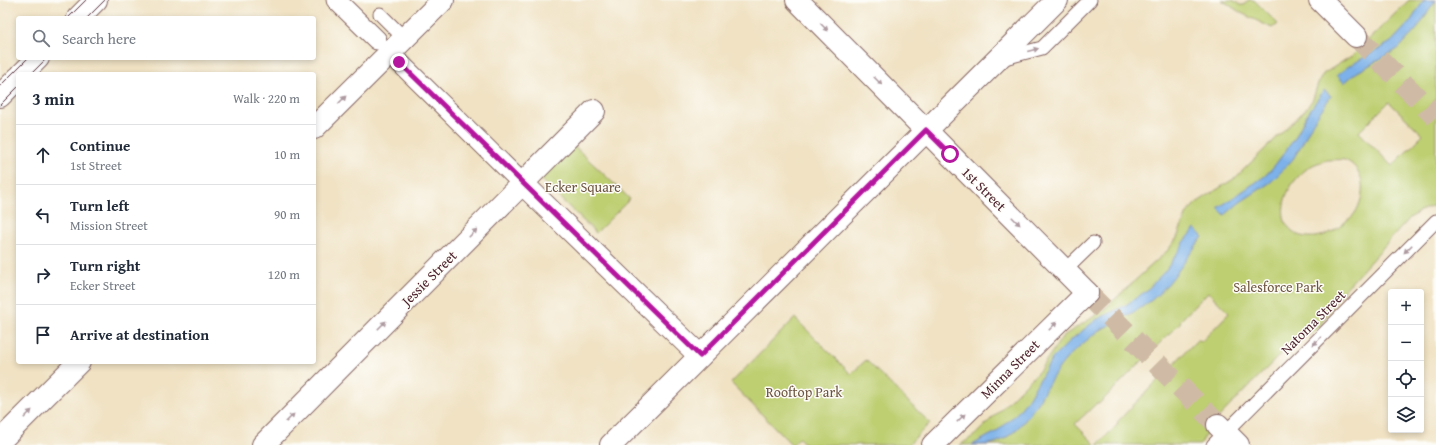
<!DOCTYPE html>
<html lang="en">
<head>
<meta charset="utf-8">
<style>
	body { margin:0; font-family:"Gentium Book Plus",serif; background:#f2f2f3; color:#1f2937 }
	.controls { position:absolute; right:12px; bottom:12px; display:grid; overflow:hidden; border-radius:4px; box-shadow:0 2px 6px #0003 }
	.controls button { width:36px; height:36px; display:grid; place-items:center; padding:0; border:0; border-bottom:1px solid #e0e1e3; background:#fff; color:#1f2937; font:20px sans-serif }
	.stop { position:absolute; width:12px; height:12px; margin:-9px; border:3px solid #b5179e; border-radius:50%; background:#fff }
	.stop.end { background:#b5179e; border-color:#fff; box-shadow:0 1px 4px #0008 }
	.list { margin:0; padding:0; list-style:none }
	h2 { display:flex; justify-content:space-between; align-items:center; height:52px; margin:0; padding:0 16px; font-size:17px }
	h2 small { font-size:13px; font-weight:400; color:#747a83 }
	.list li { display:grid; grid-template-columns:26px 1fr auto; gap:12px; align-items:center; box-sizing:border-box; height:60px; padding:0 16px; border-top:1px solid #e0e1e3 }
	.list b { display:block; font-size:15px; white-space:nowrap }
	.list p { margin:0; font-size:13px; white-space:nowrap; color:#747a83 }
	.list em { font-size:13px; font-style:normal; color:#747a83 }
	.icon { flex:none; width:22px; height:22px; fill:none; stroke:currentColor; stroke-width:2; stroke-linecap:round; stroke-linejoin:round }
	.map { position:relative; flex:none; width:1436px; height:445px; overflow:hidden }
	.search { position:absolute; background:#fff; box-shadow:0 2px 6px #0003; left:16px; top:16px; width:300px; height:44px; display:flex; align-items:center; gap:10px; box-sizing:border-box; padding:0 14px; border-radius:4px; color:#747a83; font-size:15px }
	.panel { position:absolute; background:#fff; box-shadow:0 2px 6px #0003; left:16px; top:72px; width:300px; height:292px; border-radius:4px }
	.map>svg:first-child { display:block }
	.green { fill:#becf72; stroke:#84774e; fill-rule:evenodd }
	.water { fill:#7bb1e9; stroke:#62688a }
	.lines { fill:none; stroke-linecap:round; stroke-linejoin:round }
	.secondary-tunnel { stroke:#cfbba5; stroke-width:22; stroke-dasharray:22 11; stroke-linecap:butt }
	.service-casing { stroke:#846360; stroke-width:15 }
	.pedestrian-casing { stroke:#846360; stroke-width:21 }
	.minor-casing { stroke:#846360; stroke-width:24 }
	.tertiary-casing { stroke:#846360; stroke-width:24 }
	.secondary-casing { stroke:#846360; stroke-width:24 }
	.service { stroke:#fff; stroke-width:13 }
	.pedestrian { stroke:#fff; stroke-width:19 }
	.minor { stroke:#fff; stroke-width:22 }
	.tertiary { stroke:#fff; stroke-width:22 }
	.secondary { stroke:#fff; stroke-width:22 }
	.tram { stroke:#4a1f2b; stroke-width:1 }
	.oneway { fill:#ae9aa0 }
	.route { stroke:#b5179e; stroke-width:5 }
	.labels { text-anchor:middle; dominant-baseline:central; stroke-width:3; stroke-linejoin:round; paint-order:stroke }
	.park-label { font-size:14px; fill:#6d5440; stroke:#fdfcf7 }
	.street-label { font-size:14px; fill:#4a1f2b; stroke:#fdfcf7 }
</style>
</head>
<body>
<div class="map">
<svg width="1436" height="445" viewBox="0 0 1436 445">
	<rect width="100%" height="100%" fill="#fdfcf7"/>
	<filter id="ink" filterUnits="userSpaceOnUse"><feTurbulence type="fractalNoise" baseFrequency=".025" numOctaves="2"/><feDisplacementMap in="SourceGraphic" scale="8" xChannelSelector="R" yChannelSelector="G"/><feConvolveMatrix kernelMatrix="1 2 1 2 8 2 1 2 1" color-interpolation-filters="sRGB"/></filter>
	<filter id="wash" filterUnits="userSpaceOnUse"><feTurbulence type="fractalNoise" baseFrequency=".012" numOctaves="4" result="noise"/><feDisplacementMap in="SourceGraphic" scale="16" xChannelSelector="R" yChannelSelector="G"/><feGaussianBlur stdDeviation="0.9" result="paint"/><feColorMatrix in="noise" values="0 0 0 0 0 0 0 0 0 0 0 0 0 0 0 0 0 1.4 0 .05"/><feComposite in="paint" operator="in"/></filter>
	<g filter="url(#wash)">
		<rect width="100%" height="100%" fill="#f0e2c3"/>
		<path class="green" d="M1222,0H1233L1240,5H1244L1248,0H1254L1278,24L1273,28L1270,27L1241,13Z
			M1409,0H1436V205L1420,211L1410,218L1336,299L1319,328L1287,348L1278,357L1212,424L1200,445H1097L1118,424L1117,422L1198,339L1201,342L1229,313L1208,292L1180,321L1181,322L1099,404L1097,403L1075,424L1096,445H960L975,435L1039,371L1063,336L1101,312L1168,250L1177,238L1187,213L1196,203L1235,178L1305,110L1313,99L1318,83L1323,74L1353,55ZM1389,102L1423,135L1392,166L1359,132ZM1327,160C1333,160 1340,159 1345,160C1366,169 1366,196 1355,213C1353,216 1349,219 1346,221C1334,233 1319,240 1302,236C1294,234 1288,228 1285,221C1279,200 1292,180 1308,168C1313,164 1321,162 1327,160Z
			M572,144L630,199L596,233L539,178Z
			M795,318L851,374L866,360L930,423L908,445H806L799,438L792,445L731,383Z"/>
		<path class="water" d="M1424,0H1436L1417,29L1398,49L1356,73L1344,83L1337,75L1349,66L1391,42L1410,22Z
			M1324,90L1331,96L1313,122L1302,144L1293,159L1282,171L1271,182L1239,203L1225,215L1218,208L1265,176L1275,165L1295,138L1306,116Z
			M1195,229L1203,237C1186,257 1174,281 1154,298C1139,311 1121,318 1104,328C1092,335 1080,346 1069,356C1044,382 1036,419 1004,439C993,445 984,445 972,445L996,432L1017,413L1026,402L1052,359L1072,339L1096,320L1126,305L1146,291L1166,270L1185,241Z"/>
	</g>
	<g filter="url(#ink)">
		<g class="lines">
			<path class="secondary-tunnel" d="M1356,36L1436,117
				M1087,293L1218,425"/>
			<defs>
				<path id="service" d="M380,14L404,38
					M1001,59L1042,48L1090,0
					M1065,270L1093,243
					M1213,445L1436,221"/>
				<path id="pedestrian" d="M336,0L377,40
					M399,62L522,183"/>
				<path id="minor" d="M314,128L443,0
					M522,183L700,356
					M0,441L79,362
					M263,445L594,111
					M933,445L1087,293"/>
				<path id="tertiary" d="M78,18L96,0
					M22,74L38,58
					M0,96L18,78
					M611,445L1057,0"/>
				<path id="secondary" d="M797,0L1087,293
					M1320,0L1356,36
					M1218,425L1238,445"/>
			</defs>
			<use href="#service" class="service-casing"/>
			<use href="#pedestrian" class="pedestrian-casing"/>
			<use href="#minor" class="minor-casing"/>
			<use href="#tertiary" class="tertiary-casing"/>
			<use href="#secondary" class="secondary-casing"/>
			<use href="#service" class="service"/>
			<use href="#pedestrian" class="pedestrian"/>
			<use href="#minor" class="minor"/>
			<use href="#tertiary" class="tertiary"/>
			<use href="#secondary" class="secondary"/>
			<path class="tram" d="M68,18L86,0
				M87,18L105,0
				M31,74L47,58
				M0,86L28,58
				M0,105L18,87"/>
		</g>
		<defs><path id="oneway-solid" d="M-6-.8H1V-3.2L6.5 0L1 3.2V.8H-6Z"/></defs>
		<g class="oneway">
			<use href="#oneway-solid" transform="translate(824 27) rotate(45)"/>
			<use href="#oneway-solid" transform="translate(1033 50) rotate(-15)"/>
			<use href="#oneway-solid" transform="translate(878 81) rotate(45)"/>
			<use href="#oneway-solid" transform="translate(342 100) rotate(-45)"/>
			<use href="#oneway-solid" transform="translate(1016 221) rotate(45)"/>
			<use href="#oneway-solid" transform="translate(473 233) rotate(-45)"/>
			<use href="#oneway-solid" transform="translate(1408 249) rotate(135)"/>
			<use href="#oneway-solid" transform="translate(382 325) rotate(-45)"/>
			<use href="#oneway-solid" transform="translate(1053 326) rotate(-45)"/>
			<use href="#oneway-solid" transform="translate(1317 341) rotate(135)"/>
			<use href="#oneway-solid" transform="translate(28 414) rotate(-45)"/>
			<use href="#oneway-solid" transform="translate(290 418) rotate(-45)"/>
			<use href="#oneway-solid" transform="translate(961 418) rotate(-45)"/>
		</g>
	</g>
	<g class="lines" filter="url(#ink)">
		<path class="route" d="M399,62L700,356L926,130L950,154"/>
	</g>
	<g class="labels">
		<g class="park-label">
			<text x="583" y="187">Ecker Square</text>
			<text x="1278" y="287">Salesforce Park</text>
			<text x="804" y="392">Rooftop Park</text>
		</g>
		<g class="street-label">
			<text transform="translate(984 189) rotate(45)">1st Street</text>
			<text transform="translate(429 278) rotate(-45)">Jessie Street</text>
			<text transform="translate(1313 322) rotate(-45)">Natoma Street</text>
			<text transform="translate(1010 369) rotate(-45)">Minna Street</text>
		</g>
	</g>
</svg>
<div class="controls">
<button>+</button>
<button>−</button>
<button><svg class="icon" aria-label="locate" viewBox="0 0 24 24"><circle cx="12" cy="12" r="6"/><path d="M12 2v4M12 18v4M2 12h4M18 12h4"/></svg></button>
<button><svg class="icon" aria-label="layers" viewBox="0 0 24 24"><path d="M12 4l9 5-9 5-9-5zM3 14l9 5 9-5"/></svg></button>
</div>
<div class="stop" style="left:950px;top:154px"></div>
<div class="stop end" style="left:399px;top:62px"></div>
<div class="search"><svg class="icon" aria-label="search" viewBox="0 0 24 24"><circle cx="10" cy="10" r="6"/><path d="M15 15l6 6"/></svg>Search here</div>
<section class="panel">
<h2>3 min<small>Walk · 220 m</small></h2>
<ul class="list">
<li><svg class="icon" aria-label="ahead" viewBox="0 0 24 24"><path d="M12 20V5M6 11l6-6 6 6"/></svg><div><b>Continue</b><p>1st Street</p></div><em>10 m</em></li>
<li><svg class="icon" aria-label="left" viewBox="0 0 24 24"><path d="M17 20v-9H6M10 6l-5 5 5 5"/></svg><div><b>Turn left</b><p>Mission Street</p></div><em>90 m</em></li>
<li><svg class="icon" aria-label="right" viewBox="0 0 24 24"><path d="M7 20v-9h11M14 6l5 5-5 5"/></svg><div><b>Turn right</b><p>Ecker Street</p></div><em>120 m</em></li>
<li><svg class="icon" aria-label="arrive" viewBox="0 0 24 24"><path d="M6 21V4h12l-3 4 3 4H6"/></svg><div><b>Arrive at destination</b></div></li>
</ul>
</section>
</div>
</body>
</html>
